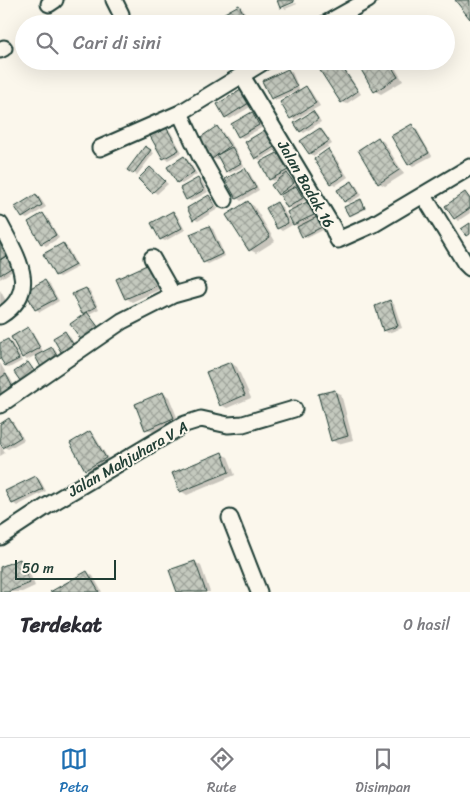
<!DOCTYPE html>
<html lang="id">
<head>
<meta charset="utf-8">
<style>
	body { margin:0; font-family:Sriracha,sans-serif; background:#f2f2f3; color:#2b2b33 }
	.scale { position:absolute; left:15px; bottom:12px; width:101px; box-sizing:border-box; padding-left:5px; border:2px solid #1f3d34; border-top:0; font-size:14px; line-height:18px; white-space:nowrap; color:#1f3d34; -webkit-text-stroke:4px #fbf7ec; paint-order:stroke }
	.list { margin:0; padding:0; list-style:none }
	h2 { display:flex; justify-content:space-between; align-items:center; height:65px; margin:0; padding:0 20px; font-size:21px }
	h2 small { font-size:16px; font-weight:400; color:#7c7c81 }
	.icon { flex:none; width:28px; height:28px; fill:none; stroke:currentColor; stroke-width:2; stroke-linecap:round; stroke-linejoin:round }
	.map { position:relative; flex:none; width:470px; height:592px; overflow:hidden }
	.search { position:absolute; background:#fff; box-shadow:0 5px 20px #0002; left:15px; right:15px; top:15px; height:55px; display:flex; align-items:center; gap:12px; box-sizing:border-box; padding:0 18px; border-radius:28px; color:#7c7c81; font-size:19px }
	.sheet { height:145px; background:#fff }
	nav { display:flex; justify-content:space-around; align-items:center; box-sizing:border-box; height:70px; border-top:1px solid #e1e1e2; background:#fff; font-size:14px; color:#7c7c81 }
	nav a { display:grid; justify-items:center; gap:2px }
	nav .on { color:#1f6fb2 }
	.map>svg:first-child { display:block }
	.shadow { fill:#0003 }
	.building { fill:url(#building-cross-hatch); stroke:#1f3d34 }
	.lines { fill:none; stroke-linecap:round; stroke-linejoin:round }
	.minor-casing { stroke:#1f3d34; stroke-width:19 }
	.minor { stroke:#fbf7ec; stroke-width:15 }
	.labels { text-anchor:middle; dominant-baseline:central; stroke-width:4; stroke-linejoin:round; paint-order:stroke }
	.street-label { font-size:15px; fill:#1f3d34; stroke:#fbf7ec }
</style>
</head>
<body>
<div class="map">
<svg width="470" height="592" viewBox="0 0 470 592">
	<defs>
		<pattern id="building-cross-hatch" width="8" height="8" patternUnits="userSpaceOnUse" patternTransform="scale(1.25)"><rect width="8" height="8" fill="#c4c9be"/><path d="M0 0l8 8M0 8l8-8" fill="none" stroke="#9fa49b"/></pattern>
	</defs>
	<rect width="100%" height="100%" fill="#fbf7ec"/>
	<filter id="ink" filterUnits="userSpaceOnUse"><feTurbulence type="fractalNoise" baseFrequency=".02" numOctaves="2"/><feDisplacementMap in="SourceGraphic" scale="10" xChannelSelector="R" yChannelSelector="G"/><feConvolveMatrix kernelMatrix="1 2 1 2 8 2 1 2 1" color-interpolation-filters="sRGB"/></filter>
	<g filter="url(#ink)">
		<path class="shadow" d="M296,3L297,4L285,9L283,8Z
			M239,6L243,9L251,24H225Z
			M333,61L340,62L361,94L346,104L342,102Z
			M357,61H391L403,81L381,94L375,91Z
			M288,70L292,72L300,91L306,87L310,90L320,106L311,111L317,115L321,122L304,133L301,131L312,113L310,111L295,120L291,118L297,91L276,100L272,98Z
			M241,91L245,93L252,106L230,119L226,117Z
			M252,114L256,116L263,127L243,138L239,136Z
			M412,126L416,128L432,156L413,166L409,164Z
			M217,127L221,130L236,150L244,166L230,173L227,171L220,158L216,160L212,158Z
			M166,129L170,131L182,152L168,160L164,158Z
			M320,129L324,132L332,144L313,156L309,153Z
			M265,132L269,134L278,149L260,160L256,158Z
			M378,138L384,142L404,174L385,186L379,183Z
			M149,150L154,153L137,175L133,173Z
			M328,151L332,153L348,177L335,186L331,183Z
			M281,152L293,171L287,174L291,177L298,185L295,187L300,190L306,200L299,205L300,206L307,203L311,205L317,217L315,218L321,221L325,229L307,238L303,236L298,227L294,224V210L288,207L279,194L283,176L274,181L270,179Z
			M184,158L188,160L197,174L182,184L178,182Z
			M150,168L168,184L157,194L140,179Z
			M245,170L249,172L259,190L241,201L237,198Z
			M198,179L202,181L208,192L191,201L187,199Z
			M352,183L356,185L362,195L349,203L345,201Z
			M465,194L470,197V213L458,221L455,218Z
			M36,195L40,198L46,207L27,219L23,217Z
			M209,197L213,199L218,209L198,221L194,219Z
			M361,200L366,209L351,216L350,215Z
			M248,203L254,206L275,241L256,253L250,250Z
			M277,203L281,206L292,225L282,231L278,228Z
			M173,212L177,215L185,230L165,241L161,239Z
			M43,214L47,217L59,238L46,246L42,243Z
			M209,227L213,229L225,256L208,264L204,262Z
			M0,238L19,267L0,279Z
			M63,244L67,247L78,267L59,277L56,275Z
			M151,265L165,287L132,302L126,298Z
			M45,281L49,283L59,301L40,312L36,309Z
			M86,289L90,291L99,309L89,314L105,335L83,313Z
			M0,290L10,308L0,312Z
			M390,302L394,304L402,328L388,333L384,330Z
			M28,328L32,331L44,353L52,349L56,351L63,365L44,370L36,355L27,360L23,357Z
			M65,333L69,335L79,352L69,358Z
			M8,340L12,343L22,361L9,368L6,366L0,355V344Z
			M0,363L7,375H6L10,378L19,394L0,392Z
			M231,363L237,367L251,398L227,408L221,405Z
			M335,391L341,394L353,440L338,444L332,440Z
			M163,393L169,397L179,422L153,432L146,429Z
			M9,420L13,422L24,440L8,449L0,445L5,453L0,456V425Z
			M90,433L94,435L109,460L90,471L86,469Z
			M221,454L228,457L235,475L187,495L181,491Z
			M36,477L40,480L46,491L17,506L13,503Z
			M20,561L26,564L35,586L22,592H0V569Z
			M195,562L201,566L210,592H178Z
			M87,572L93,576L102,592H53Z"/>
		<path class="building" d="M277,0H293L294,2L280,8Z
			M455,0H470V19Z
			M239,5L249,24H223L219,16Z
			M331,61H338L358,91L341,103L319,69Z
			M356,61H388L398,77L374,92Z
			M288,69L297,87L271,99L262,81Z
			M306,86L316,103L290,119L280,102Z
			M241,90L249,103L225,118L217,104Z
			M313,111L318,119L300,132L294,123Z
			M252,112L259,125L238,137L231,124Z
			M412,124L429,153L408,165L391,136Z
			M217,126L230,146L212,159L198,139Z
			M166,127L179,150L163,159L150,136Z
			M320,128L329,141L309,154L300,141Z
			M265,130L274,147L255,159L245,142Z
			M378,137L399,170L378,184L358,150Z
			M145,146L151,150L133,174L127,170Z
			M232,147L241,163L226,172L217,155Z
			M328,149L344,175L330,184L314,159Z
			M281,151L290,169L269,180L260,162Z
			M184,156L194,172L177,183L167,167Z
			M150,167L165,181L152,193L138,179Z
			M245,168L256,188L236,199L225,179Z
			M287,173L294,183L278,195L271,185Z
			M198,178L204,190L186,200L180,188Z
			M352,181L359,193L344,202L337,190Z
			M296,186L303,198L287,208L280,195Z
			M465,192L470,199V208L454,219L445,206Z
			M36,194L42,205L22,218L15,207Z
			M209,195L215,206L193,220L187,208Z
			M361,199L365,208L349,216L344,207Z
			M248,201L270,237L249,251L226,215Z
			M277,202L288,223L277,229L266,208Z
			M307,202L314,215L293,225L287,212Z
			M173,211L182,228L160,240L151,223Z
			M43,213L56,235L41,244L28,222Z
			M317,217L322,227L302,237L297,227Z
			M470,223V234L467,236L461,229Z
			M209,226L222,254L203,263L190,234Z
			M0,240L9,254L0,260Z
			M63,243L75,265L55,276L43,254Z
			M9,254L16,265L0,275V260Z
			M151,263L160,284L125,299L116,279Z
			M45,280L56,299L35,310L25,291Z
			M86,288L96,307L82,314L72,294Z
			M390,300L398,326L383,331L375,306Z
			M87,312L102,332L85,345L70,324Z
			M28,327L40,348L22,358L11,337Z
			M65,331L76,349L64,357L53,338Z
			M8,339L19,359L5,366L0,358V343Z
			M52,347L60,362L43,371L35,356Z
			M28,362L37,375L23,385L14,372Z
			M231,362L245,395L220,406L206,372Z
			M6,374L15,392L2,399L0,395V378Z
			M335,390L348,436L331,441L318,394Z
			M163,392L174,418L145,430L135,404Z
			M9,418L21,437L3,448L0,443V424Z
			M90,431L106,458L85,470L70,443Z
			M222,452L229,472L180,492L172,473Z
			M36,476L43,489L12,504L5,491Z
			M20,559L30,583L8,592H0V567Z
			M195,561L206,592H177L169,570Z
			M87,571L99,592H50Z"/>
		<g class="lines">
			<defs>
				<path id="minor" d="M114,0L121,14
					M49,4L55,0
					M325,24L368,0
					M0,50L4,48
					M242,76L332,226L338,240L374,224L470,167
					M100,148L180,113
					M424,196L465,263L470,268
					M225,200L200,156L180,113L265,61
					M152,258L173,295
					M0,316C41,291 17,257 0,224
					M0,405L122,321L173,295L198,288
					M230,518L259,592
					M0,537L47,506L185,424L201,419L228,425L243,424L294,409"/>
			</defs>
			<use href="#minor" class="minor-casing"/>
			<use href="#minor" class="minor"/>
		</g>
	</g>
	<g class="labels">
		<g class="street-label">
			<text transform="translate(306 184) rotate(60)">Jalan Badak 16</text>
			<text transform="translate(128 459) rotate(-30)">Jalan Mahjuhara V A</text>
		</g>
	</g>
</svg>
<div class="scale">50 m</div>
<div class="search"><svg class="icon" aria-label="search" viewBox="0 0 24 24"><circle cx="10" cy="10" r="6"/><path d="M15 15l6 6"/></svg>Cari di sini</div>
</div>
<section class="sheet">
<h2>Terdekat<small>0 hasil</small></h2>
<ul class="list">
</ul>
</section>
<nav>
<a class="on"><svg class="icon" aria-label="map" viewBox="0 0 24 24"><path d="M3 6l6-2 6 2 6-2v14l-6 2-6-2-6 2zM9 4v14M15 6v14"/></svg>Peta</a>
<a><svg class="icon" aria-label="directions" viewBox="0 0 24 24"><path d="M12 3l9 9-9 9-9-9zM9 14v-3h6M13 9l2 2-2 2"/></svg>Rute</a>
<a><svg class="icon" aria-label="saved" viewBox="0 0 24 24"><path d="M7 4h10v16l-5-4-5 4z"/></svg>Disimpan</a>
</nav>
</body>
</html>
